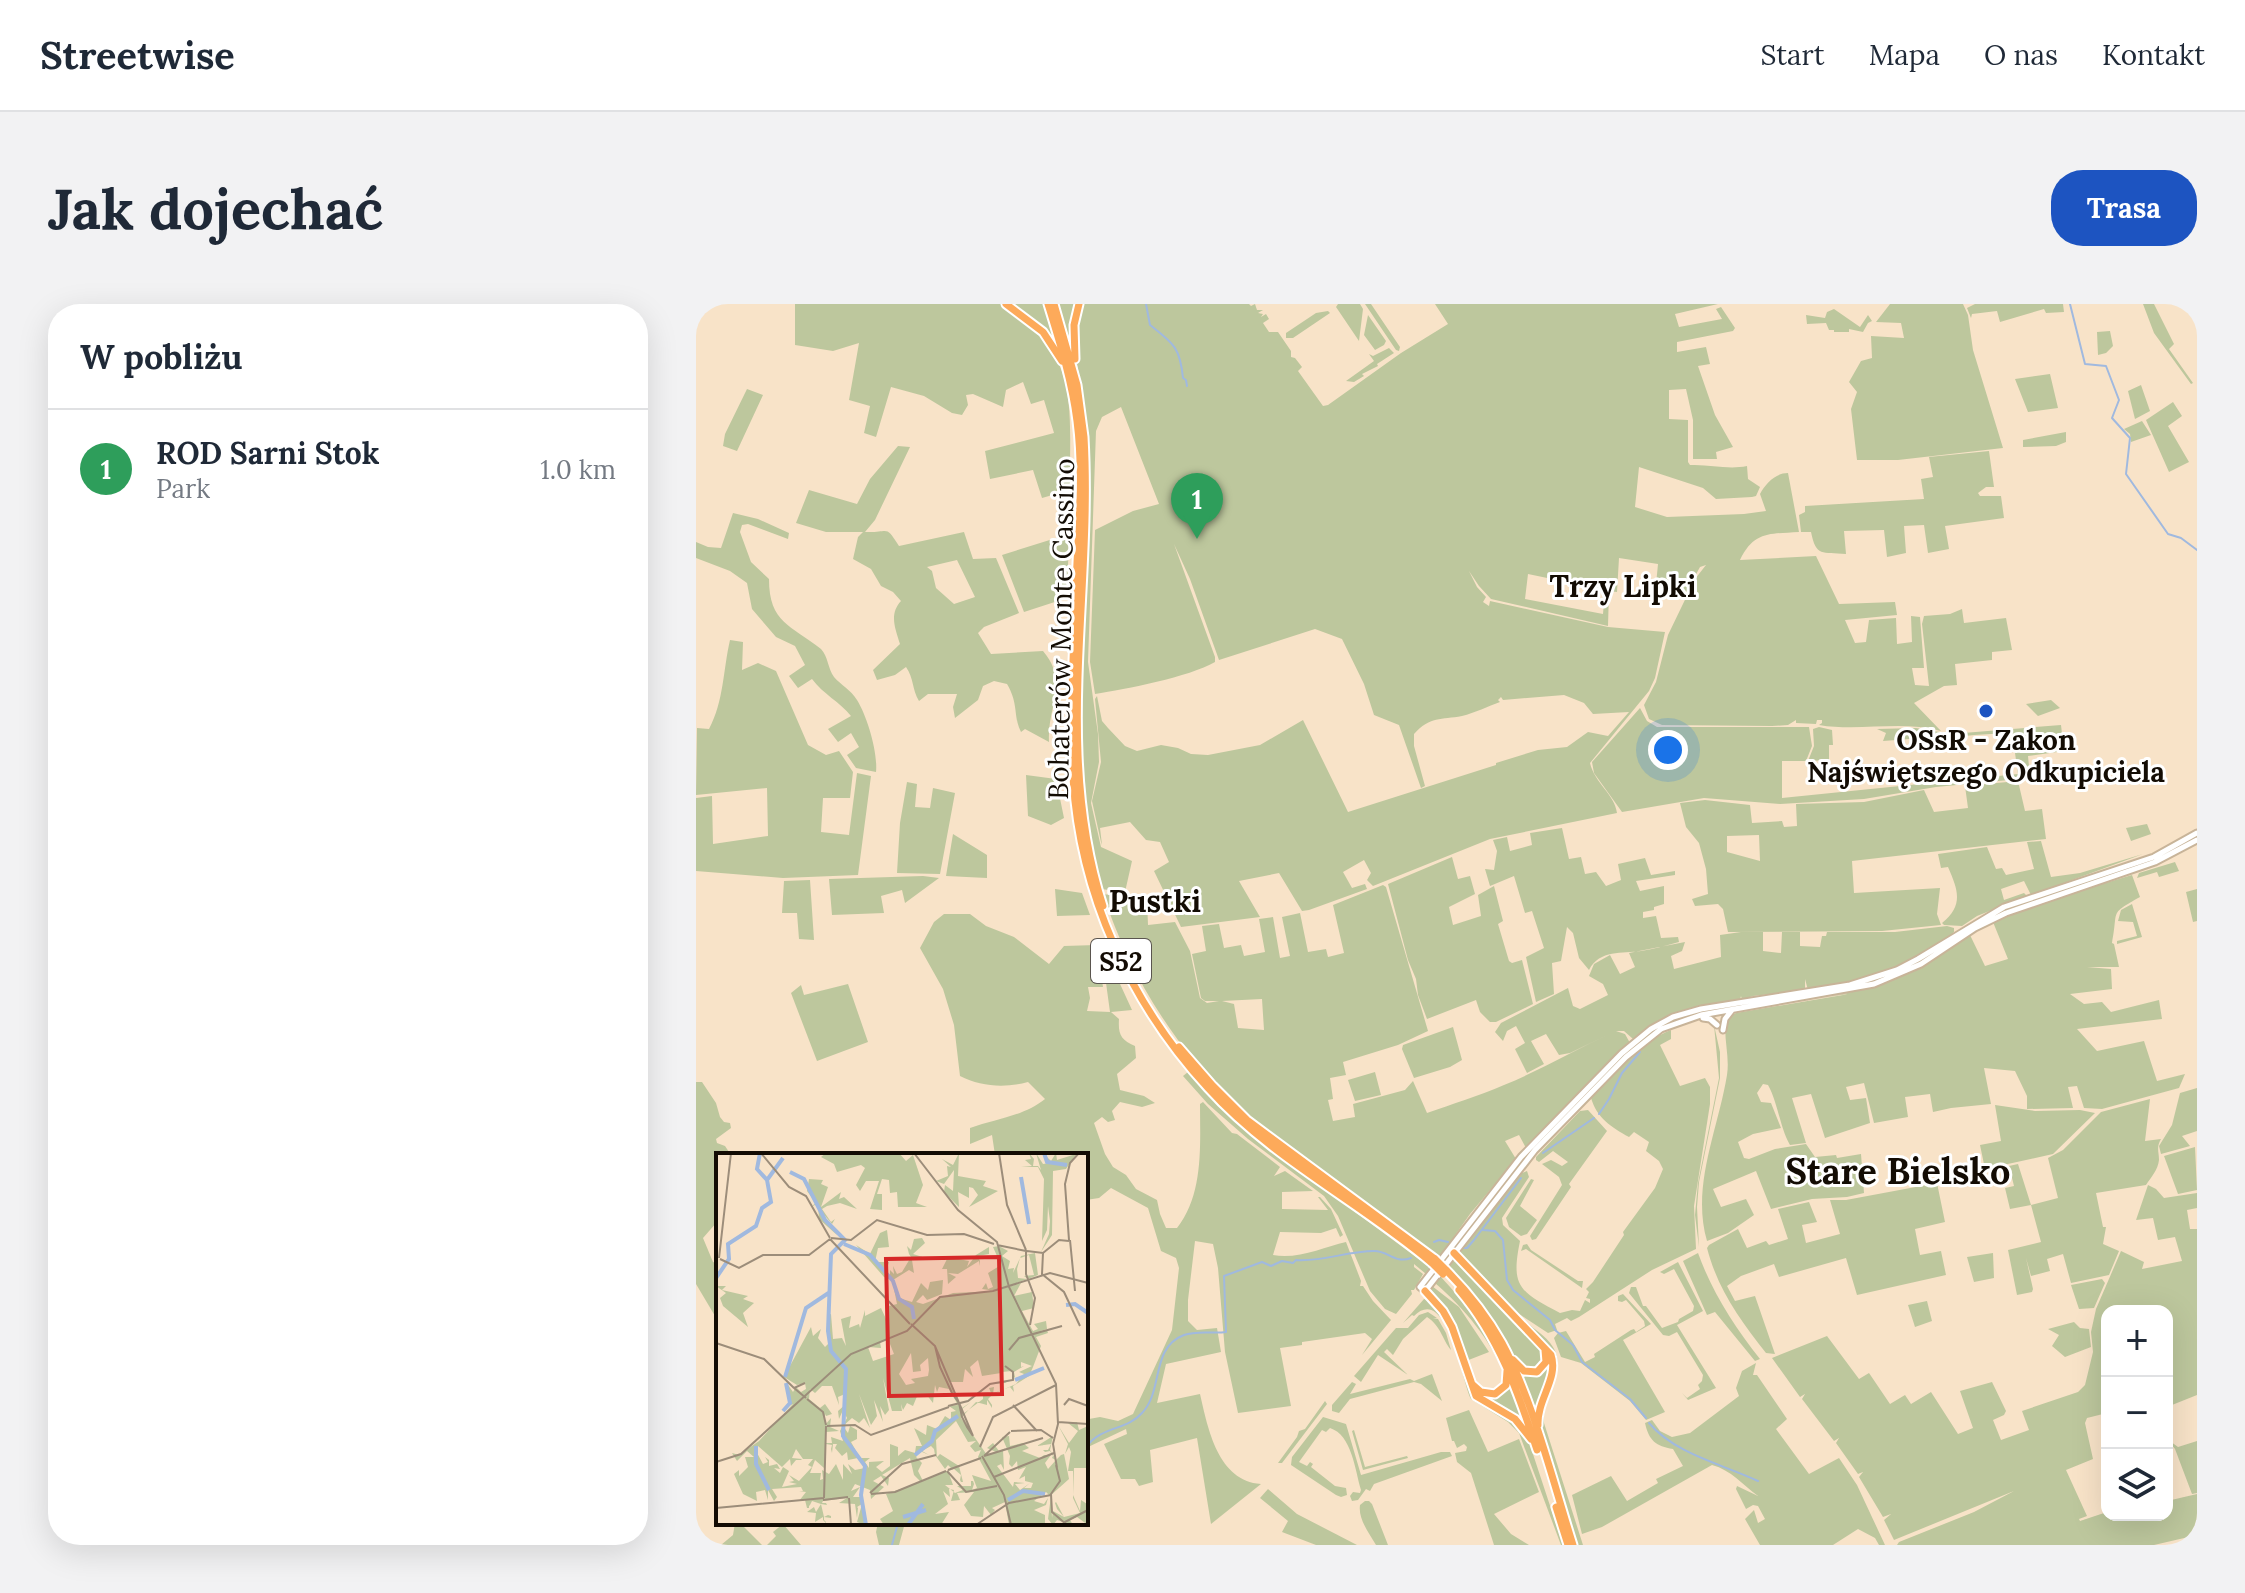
<!DOCTYPE html>
<html lang="pl">
<head>
<meta charset="utf-8">
<style>
	body { margin:0; font-family:Lora,serif; background:#f2f2f3; color:#1f2937 }
	.controls { position:absolute; right:24px; bottom:24px; display:grid; overflow:hidden; border-radius:16px; box-shadow:0 8px 32px #0002 }
	.controls button { width:72px; height:72px; display:grid; place-items:center; padding:0; border:0; border-bottom:2px solid #e0e1e3; background:#fff; color:#1f2937; font:40px sans-serif }
	.you { position:absolute; left:972px; top:446px; width:28px; height:28px; margin:-20px; border:6px solid #fff; border-radius:50%; background:#1a73e8; box-shadow:0 0 0 12px #1a73e833 }
	.badge { display:grid; place-items:center; width:52px; height:52px; border-radius:50%; background:#1d54c1; color:#fff; font-size:26px; font-weight:700 }
	.pin { position:absolute; translate:-50% -66px; filter:drop-shadow(0 2px 4px #0008) }
	.pin::after { content:''; position:absolute; top:42px; width:28px; height:24px; background:inherit; clip-path:polygon(0 0,100% 0,50% 100%) }
	.list { margin:0; padding:0; list-style:none }
	h2 { display:flex; justify-content:space-between; align-items:center; height:104px; margin:0; padding:0 32px; font-size:34px }
	h2 small { font-size:26px; font-weight:400; color:#747a83 }
	.list li { display:grid; grid-template-columns:52px 1fr auto; gap:24px; align-items:center; box-sizing:border-box; height:120px; padding:0 32px; border-top:2px solid #e0e1e3 }
	.list b { display:block; font-size:30px; white-space:nowrap }
	.list p { margin:0; font-size:26px; white-space:nowrap; color:#747a83 }
	.list em { font-size:26px; font-style:normal; color:#747a83 }
	.icon { flex:none; width:44px; height:44px; fill:none; stroke:currentColor; stroke-width:2; stroke-linecap:round; stroke-linejoin:round }
	.map { position:relative; flex:none; width:1501px; height:1241px; overflow:hidden; border-radius:32px }
	header { display:flex; align-items:center; gap:48px; box-sizing:border-box; height:112px; padding:0 40px; background:#fff; border-bottom:2px solid #e0e1e3 }
	header strong { font-size:38px }
	nav { display:flex; gap:44px; margin-inline-start:auto; font-size:28px }
	.intro { display:flex; align-items:center; justify-content:space-between; box-sizing:border-box; height:192px; padding:0 48px }
	h1 { margin:0; font-size:56px }
	.button { padding:20px 36px; border-radius:32px; background:#1d54c1; color:#fff; font-size:28px; font-weight:700 }
	main { display:flex; gap:48px; padding:0 48px }
	aside { flex:1; background:#fff; border-radius:32px; box-shadow:0 8px 32px #0002 }
	.map>svg:first-child { display:block }
	.green { fill:#bdc79d; fill-rule:evenodd }
	.lines { fill:none; stroke-linecap:round; stroke-linejoin:round }
	.stream { stroke:#a0b9df; stroke-width:2 }
	.secondary-casing { stroke:#c8b499; stroke-width:9 }
	.motorway-casing { stroke:#fff; stroke-width:11 }
	.secondary { stroke:#fff; stroke-width:5 }
	.motorway { stroke:#fdaa5a; stroke-width:7 }
	.motorway-bridge-casing { stroke:#fff; stroke-width:11; stroke-linecap:butt }
	.motorway-bridge { stroke:#fdaa5a; stroke-width:7 }
	.poi-dot { fill:#1d54c1; stroke:#fff; stroke-width:3 }
	.labels { text-anchor:middle; dominant-baseline:central; stroke-width:6; stroke-linejoin:round; paint-order:stroke }
	.shield { fill:#fff; stroke:#5a554f; stroke-width:2 }
	.shield-label { font-size:26px; font-weight:bold; fill:#130c04 }
	.street-label { font-size:28px; fill:#130c04; stroke:#fff }
	.poi-label { font-size:28px; font-weight:bold; fill:#130c04; stroke:#fff }
	.neighbourhood-label { font-size:30px; font-weight:bold; fill:#130c04; stroke:#fff }
	.district-label { font-size:36px; font-weight:bold; fill:#130c04; stroke:#fff }
	.inset-river { fill:none; stroke:#a0b9df; stroke-width:4 }
	.inset-road { fill:none; stroke:#9c8d7a; stroke-width:2 }
	.view { fill:#d62828; fill-opacity:0.15; stroke:#d62828; stroke-width:4 }
	.inset-edge { fill:none; stroke:#130c04; stroke-width:4 }
</style>
</head>
<body>
<header>
<strong>Streetwise</strong>
<nav><a>Start</a><a>Mapa</a><a>O nas</a><a>Kontakt</a></nav>
</header>
<div class="intro"><h1>Jak dojechać</h1><a class="button">Trasa</a></div>
<main>
<aside>
<h2>W pobliżu<small></small></h2>
<ul class="list">
<li><span class="badge" style="background:#2e9e5b">1</span><div><b>ROD Sarni Stok</b><p>Park</p></div><em>1.0 km</em></li>
</ul>
</aside>
<div class="map">
<svg width="1501" height="1241" viewBox="0 0 1501 1241">
	<rect width="100%" height="100%" fill="#f8e3c8"/>
	<path class="green" d="M99,0H306C386,49 373,103 374,186L346,194L337,166L294,175L289,147L358,129L348,96L335,100L327,78L310,86L307,103L277,90L270,91L272,101L266,111L256,109L228,92L195,83L180,133L168,129L174,102L153,96L163,39L137,47L99,41Z
		M314,0H348L361,43L340,19Z
		M362,0H381L375,39Z
		M384,0H553L555,2L559,0L561,6H567L562,9L567,10L565,13L570,10L573,15L567,19L573,28H582L595,47V53L599,54L606,63L602,67L627,102L632,101L705,49L752,20L739,0H1022L979,10L983,23L1026,15L1020,5L1025,3L1039,24L1037,27L981,38V48L1010,43L1014,60L1002,62L1019,111L1037,143L1020,148L1021,155H997V116L990,85L973,86V115L992,116V158L994,161C1014,160 1031,166 1051,162L1052,175L1064,183L1060,192L1056,193L1020,195L1007,184L943,163L939,203L971,213L1048,210L1070,207L1064,190C1070,179 1080,169 1092,169L1103,228C1074,230 1058,227 1044,256L1120,252L1143,300L1199,298L1201,311L1149,316L1159,339L1170,338L1173,316L1200,314L1201,340L1216,338L1215,312L1224,313L1228,364H1216L1219,381L1233,382L1226,320L1228,312L1254,310L1266,305L1268,319L1310,314L1316,346L1296,348V356L1259,360L1261,381L1248,382L1218,399L1245,427C1204,416 1164,428 1123,421L1126,419V416H1121L1120,420L1100,419V416L1092,421L1076,422L966,421L953,415L948,401L960,378L972,331L999,275L1010,261L1004,263L987,294L959,291L962,260L923,254L921,288L913,287L912,322L795,295L783,282L773,267L781,283L790,293L787,298L793,302L794,297L912,323L969,328L959,374L953,387L894,459C898,478 919,491 921,509L794,535L677,582L671,576L675,569L668,556L647,568L656,584L669,580L671,585L613,606L606,607L583,569L543,577L564,613L485,623L458,567L473,558L464,538L450,536L434,518L404,524L406,541L405,538L396,497L405,458L399,395L401,392L406,417L412,424L429,442L441,447L465,441L482,444L495,450L512,451L564,441L607,416L652,508L800,461V459L842,446L871,443L892,428L912,432L933,408L897,410L888,399L868,391L807,396L805,393L802,396L804,398C792,402 779,409 766,412C745,416 734,412 718,430V442L729,482L725,484L703,421L678,411L668,380L646,335L619,325L523,356L494,275L478,240L519,353V358C493,373 430,385 399,390L394,358L399,226L437,207L463,200L425,103L406,113L400,127L392,358L402,430L403,458L395,499L405,543L436,557L429,588L405,585L387,498L384,422L393,159L390,112L378,42ZM832,270L909,286L907,310L829,295Z
		M642,0H664L667,5L663,37L640,3Z
		M669,0H675L704,43L703,47L700,46Z
		M1194,0H1267L1272,11L1277,46L1307,144L1202,156H1161L1155,105L1161,88L1153,78L1165,57L1176,54L1175,32L1208,34L1205,19L1180,18Z
		M1279,0H1367L1368,8L1350,9L1348,5L1304,18L1301,7L1276,10L1275,14L1271,4Z
		M1447,0H1458L1478,40L1473,45L1497,79L1495,80L1458,29Z
		M1138,5L1164,23L1172,11L1176,17L1172,19L1167,28L1153,25V28H1138V26H1133L1130,19L1111,20L1110,11L1129,14L1131,8Z
		M632,7L634,9L597,34H590V29L620,9Z
		M672,11L690,37L688,41L679,46L668,31Z
		M1414,27L1417,42L1410,49L1402,51L1401,28Z
		M693,44L698,49L681,60L682,62L666,70L668,72L658,78L650,77L678,57L673,50L677,52Z
		M1354,70L1362,104L1332,108L1319,75Z
		M1445,81L1454,107L1439,115L1432,87Z
		M51,85L67,91L41,147L27,142L29,130Z
		M1477,98L1486,112L1472,122L1493,158L1473,168L1450,116Z
		M1446,117L1455,131L1435,138L1434,130L1428,125Z
		M1370,128V138L1360,142L1327,143V136Z
		M202,142L214,143L179,216L169,228C194,229 189,220 203,242L268,228L277,255L300,254L323,309L288,323L282,329L295,350L347,347C374,379 351,401 353,438L329,425L325,428C317,413 323,400 311,380L298,377L287,382L282,396L259,414L257,403L261,390H232L223,397C216,386 218,374 210,363L199,371L181,376L177,366L204,340C199,324 193,310 205,297L197,288L185,282L175,265L157,255L162,233L167,228H130L100,219L113,186L161,200L174,175ZM261,256L279,293L258,300L240,284L236,267L231,263Z
		M1293,147L1298,183H1290L1282,189L1284,192H1305L1308,214L1249,222L1253,245L1232,249L1228,221L1208,222L1210,249L1191,253L1188,226L1148,227L1150,250C1126,248 1120,253 1115,228H1105L1103,211L1109,208V202L1228,195L1225,175L1237,173L1233,153Z
		M37,209L62,215L93,229L92,235L52,220L46,221L44,228L55,258L73,275C73,319 95,321 125,345C132,352 132,365 138,373C145,381 155,386 161,396C171,412 182,448 180,468L160,464L151,451L163,443L155,429L142,438L132,425L155,412C144,398 127,390 116,375L102,384L93,372L109,361L99,342L80,333L56,305L51,279L34,267L0,254V238L12,243L25,244Z
		M373,230L371,294L328,308L306,251Z
		M34,336L47,338L46,366L62,359L80,367L112,441L130,451L143,447L157,468L154,494H127L125,528L153,531L161,469L175,472L162,571L87,574L0,567V494L16,492L17,540L72,532L71,484L0,491L1,424L13,425C28,397 27,366 34,336Z
		M1355,396L1364,404L1342,412L1330,400Z
		M944,404L951,417L961,423H1113L1116,442L1110,457H1086V494L1322,470L1319,449L1322,447C1322,444 1321,436 1320,434C1311,425 1254,434 1241,435L1240,433L1187,437L1190,429L1181,425L1220,424L1255,430L1365,421L1368,447L1332,452L1334,473L1323,475L1240,483L1168,495L1084,500L1008,494L926,508L898,469L896,458Z
		M1123,423L1136,426L1137,441H1133V456L1112,457L1118,442L1117,425Z
		M330,471L360,475L368,514L355,521L332,512Z
		M1322,477L1329,507L1346,505L1350,535L1156,557L1158,589L1244,584L1241,610L1245,621L1186,627L1032,628L1027,605L1022,600L999,602L996,595L1012,590L1010,565L1003,539L990,523L984,499L1009,496L1054,501L1056,519L1086,517L1088,523L1101,522L1100,500L1168,498L1228,486L1238,508L1272,504L1269,482ZM1063,531L1064,557L1031,548V532Z
		M211,478L221,480L219,503L234,504L237,484L259,489L244,570L201,569L204,519Z
		M1451,520L1455,530L1435,537L1430,524Z
		M866,524L873,555L885,553L889,570L900,568L910,582L925,576L922,560L949,554L955,571L979,567V571L940,577L944,587L968,582V600L958,603V606L947,608V614L960,612L965,634L982,633L983,638C971,641 958,645 945,647C926,650 904,645 893,666L883,654L877,629L871,623L865,657L856,659L858,690L840,698L830,653L848,644L836,607L829,609L818,572L794,582L789,565L798,566L801,547L797,536L811,533L814,547L836,541L834,529Z
		M257,530L291,551V574L250,572Z
		M1345,537L1355,573L1384,569L1447,550L1335,591L1328,577L1305,585L1308,596L1328,589L1331,592L1281,612L1266,622L1248,621L1246,619C1268,601 1262,586 1252,563L1245,564L1242,550L1291,543L1300,565L1306,564L1310,571L1338,565L1331,538Z
		M756,553L762,575L774,572L779,590L753,603L757,621L785,612L782,591L798,582L807,617L802,620L813,657L816,659L826,656L837,700L800,718H794L784,708L780,696L731,715L722,691L720,675L712,656L692,580Z
		M1479,558L1483,567L1463,573L1461,568L1441,574L1443,569Z
		M1436,571L1444,593C1412,611 1423,605 1416,639L1418,640L1423,663H1391L1415,665L1416,685L1374,690L1388,700L1406,698L1415,708L1463,696L1466,715L1381,725L1401,747L1448,737L1461,777L1489,770L1483,784L1406,805L1388,804L1381,782L1372,783L1377,804L1331,805V792L1319,767L1288,764L1295,800L1255,804L1237,808L1234,790L1209,793L1212,813L1178,819L1168,779L1150,783L1154,796L1170,794L1174,819L1129,834L1115,790L1096,794L1110,839L1094,841C1084,824 1082,799 1072,781L1067,780L1061,789L1065,798L1075,799L1085,824L1057,830L1042,838L1048,854L1053,855L1079,845L1110,840L1119,853L1140,851L1141,854L1165,850L1168,889L1151,893L1116,895L1075,905L1060,867L1017,885L1025,903L1050,895L1058,911L1032,929L1011,937C995,882 1022,826 1031,771C1034,752 1027,734 1030,715L1040,709L1147,691L1151,690L1080,701C1117,695 1155,691 1190,678C1228,664 1259,640 1291,620L1274,631L1289,662L1312,655L1297,618L1314,608Z
		M227,572L243,574L209,599L206,586L185,592L188,609L136,611L133,575Z
		M114,576L118,636L103,635L101,609H86L88,577Z
		M687,581L690,583L732,727L702,741L647,758L650,771L634,774L637,795L632,796L637,817L659,813L657,800L709,786L717,777L731,809C756,800 783,792 808,781C845,766 879,746 915,729L874,749L863,751L850,730L835,737L848,760L831,769L819,745L829,739L820,722L811,727L807,737L799,728L805,719L872,684L877,702L884,705L912,691L907,680L893,672L898,660L914,651L924,670L939,663L933,649L989,638L986,647L975,652L978,665L1025,653L1024,631L1045,628H1067V647L1085,649L1086,628H1104V642L1124,643L1126,632H1130L1131,628H1199L1251,622L1258,624V628C1224,665 1160,677 1112,686L1109,675V686L1057,692L1046,696L1045,692L1044,696C1002,703 973,710 937,735L928,727H920L929,730L934,739L830,844L823,831L809,837L820,855L774,910L743,954C676,902 599,859 538,800C478,742 433,670 407,590L451,596L452,621L479,618L494,647L504,694L511,699L523,697H509L505,694L496,650L510,647L506,622L523,620L528,644L545,641L548,652L569,648L563,615L577,613L584,654L594,652L586,613L604,609L612,648L630,645L632,653L648,649L637,601ZM566,695L568,726L542,724L538,700L526,697Z
		M359,585L386,589L394,611L361,612Z
		M1501,585V617L1497,618L1490,588Z
		M1436,600L1446,633L1421,640V637L1441,632L1437,618L1422,617L1425,606Z
		M248,610H274L290,622L318,633L353,660L368,642L400,641L407,683H392L394,694L391,707L414,708L407,657L413,656L436,706L415,708L423,715C422,731 425,736 439,742L440,754L421,770L424,786L448,792L459,799L446,803L424,798L416,807L419,816L412,818L406,813L398,819L409,850L417,863L430,871L440,885L461,896L464,910L470,924H481C508,890 504,841 504,800L507,798L536,829L541,830L584,863L578,872L589,867L617,887L586,888V905L632,906L622,893H624L635,905L647,931L644,933L640,924L625,929L584,928L577,951C601,956 628,943 650,938L665,977L664,982H667L677,997L695,1016L666,1051L676,1035L669,1029L606,1038V1041L584,1044L595,1102L542,1109L529,1048L522,964L517,940L499,937L492,996V1017L501,1026L521,1024L525,1048L470,1060L461,1099L504,1090C512,1125 522,1177 565,1180L515,1220L501,1134L454,1146L457,1178L443,1182L439,1175H425L408,1140L431,1130L430,1125L390,1144L393,1115L404,1113L422,1117L437,1110L476,1026L483,964L480,954L465,947L452,904L415,884L403,894L390,896V851H299L296,831L274,840V824C300,815 328,812 349,795L332,778C310,784 285,783 264,772L258,721L247,685L224,644L238,618Z
		M152,680L172,738L121,757L95,689L105,681L108,691Z
		M1018,721L1024,748V774L1003,878L1001,903L1003,943L999,911L1002,879L1023,774Z
		M757,723L766,756L754,763L718,774L706,745L707,741Z
		M975,726V735L964,741L984,782L1009,774L1014,783V800L998,902L1000,945L956,966L883,1013L875,1017L871,1014L859,1020L861,1026L852,1029L817,1006L764,951V945L826,869L831,867L833,873L806,914L807,921L824,937C815,982 822,987 864,1009L876,1006L884,1007L889,996L894,999V995L890,994L893,988L890,985L897,978L928,931L927,928L959,884L967,865L963,857L950,847L953,838L938,828L933,833C915,823 901,814 895,794C917,768 940,740 975,726Z
		M492,768L523,802L563,837L735,964L730,970L718,960V963L727,970L718,986H715L716,990L700,1010L689,1005L674,987L642,912L628,892L552,835L512,800L487,772Z
		M679,768L685,791L659,797L652,776Z
		M0,778H6L20,799L24,813L28,818L34,819L35,824L20,835L21,839L29,842L35,851H22L21,918L7,934L17,958L22,960V1010L19,1012L0,980Z
		M1501,784V827L1486,832L1494,842L1465,850L1463,842L1476,821L1484,789Z
		M1454,795L1449,837L1465,835C1460,844 1463,847 1463,856C1462,866 1455,873 1450,881L1400,889L1407,923H1410L1407,940L1423,947L1413,971L1375,979L1367,950L1351,955L1354,967L1335,972L1330,954L1337,985L1336,988L1321,991L1312,946L1345,938L1335,901L1314,905L1309,884L1318,882L1313,862L1322,860L1335,901L1362,894L1352,854L1367,846L1405,808Z
		M1299,801L1339,807L1384,806L1399,809L1357,850L1289,865L1284,841L1305,837Z
		M892,806L911,827L873,880L875,883L840,935L836,936L834,932L866,881L863,873L846,860L855,856L866,862L872,858L857,847L843,858L840,856V853L884,807Z
		M1499,843L1501,886L1482,890L1468,852Z
		M835,875L838,876L824,902L841,916L831,930L825,932L813,923L810,914Z
		M1241,879L1249,918L1219,925L1224,951L1245,947L1250,971L1161,991L1150,954L1083,973L1078,960L1045,972L1031,982L1039,997L1059,992L1079,1050L1070,1049C1044,1016 1022,986 1011,944L1013,941L1042,925L1051,944L1070,937L1073,941L1092,935L1082,905L1113,898L1121,918L1106,921L1110,939L1144,930L1134,896H1150Z
		M1452,881L1460,885L1468,894L1501,889V904L1491,906L1494,925H1501V1091L1471,1103V1007H1411V1109L1391,1114L1389,1119L1397,1155L1370,1166L1391,1212L1383,1215L1384,1217L1411,1208V1211H1471V1197L1501,1190V1231L1458,1241H1201L1203,1238L1278,1208L1318,1187L1198,1236L1188,1216L1195,1210L1187,1213L1163,1173L1167,1168L1162,1170L1140,1139L1143,1134L1138,1137L1106,1095L1109,1090L1104,1093L1076,1054L1131,1032L1163,1075L1173,1069L1194,1100L1209,1091L1215,1100L1235,1088L1262,1130L1277,1124L1264,1087L1296,1078L1310,1107L1308,1111L1297,1116L1305,1136L1333,1126L1326,1107L1382,1088L1389,1081L1397,1048L1395,1028L1400,1005L1425,947L1448,958L1446,965L1486,957L1479,933L1462,936L1457,914L1440,916Z
		M831,940L835,946L882,977H887L886,984L830,945L825,947L827,941Z
		M1002,949C1016,988 1038,1022 1064,1055L1059,1057L1019,1008L1011,1011L987,957Z
		M1297,949L1298,974L1278,978L1271,953Z
		M757,957L764,959L846,1044L849,1056L841,1065L831,1066L820,1057L799,1020L774,986L751,962Z
		M982,958L1007,1007L981,1021L1020,1084L992,1096L986,1089L991,1094L1004,1085L1002,1081L1006,1077L1007,1071L981,1028L973,1032L967,1031L933,989L935,983H940L947,1002H950L966,1024L982,1018L983,1015L997,1007L998,1002L978,965L968,970L964,968Z
		M744,972C771,1000 792,1031 809,1067V1072C795,1036 768,1004 739,979Z
		M1406,975L1409,979L1398,1004L1383,1005L1375,981Z
		M736,982L763,1003L793,1048L770,1057L735,988Z
		M927,990L955,1020L927,1036L969,1108L950,1116L934,1097L885,1059L865,1053L858,1034L862,1029L870,1027L889,1058L899,1053L898,1050L935,1026L938,1025L940,1028L949,1022L948,1017L930,996L926,998L922,997V992Z
		M728,995L732,996L753,1021L777,1093L820,1118L832,1135L867,1241H865L823,1129L812,1118L775,1095C766,1077 751,979 718,1012L716,1011L707,1019Z
		M1231,997L1236,1017L1219,1023L1212,1001Z
		M732,1008L741,1014H737L742,1015L750,1029L755,1046C746,1035 745,1022 731,1013L707,1035L697,1051L691,1045L688,1048L712,1071L682,1051L665,1078L658,1072L700,1024H712L723,1011Z
		M825,1014C831,1017 834,1022 840,1026C885,1059 846,1079 848,1119L887,1241H882L844,1124V1107L859,1068L855,1047Z
		M1378,1018L1384,1024L1393,1025L1395,1043L1369,1053L1356,1042L1363,1031L1352,1025Z
		M854,1053C853,1078 844,1089 839,1112L824,1068L837,1071L845,1068Z
		M1060,1059L1057,1071H1061L1091,1115L1080,1125L1113,1170L1143,1154L1161,1181L1189,1241H1183L1179,1234L1162,1225L1137,1241H1064L1049,1215L1058,1206L1062,1219L1069,1215L1062,1202L1057,1201L1050,1205L1040,1185L1041,1182L1062,1192C1047,1181 1035,1166 1016,1161L906,1223L886,1230L876,1191L915,1172L931,1197L962,1179L960,1175L987,1162L977,1145C960,1142 953,1137 949,1119L956,1116L964,1127L976,1133L994,1129L1043,1092L1040,1084L1046,1067Z
		M736,1070L746,1097L725,1080L718,1078L654,1095L643,1109L636,1107V1101L656,1078L660,1080L654,1090L714,1075L718,1077Z
		M813,1078L830,1124L780,1088C793,1095 808,1094 813,1078Z
		M629,1097L631,1100L586,1159H582L601,1133L603,1127L609,1125Z
		M773,1106L792,1148L823,1135L843,1188L798,1210L815,1230L833,1241H798L775,1169L761,1158L759,1149L770,1147L771,1143L768,1140L761,1144L758,1137H756L750,1114Z
		M627,1113L650,1120L665,1171L745,1148H754L756,1152L678,1180L674,1187L670,1185L662,1196L656,1197L654,1192L657,1188L664,1189L665,1186C659,1166 656,1131 634,1124L630,1128L626,1126L603,1158L611,1162L614,1158L617,1160L615,1163L639,1182L650,1184L651,1191L645,1193L640,1191L595,1161L596,1153Z
		M658,1126L669,1163L711,1152L712,1154L667,1166L656,1127Z
		M1471,1135L1482,1143L1501,1137V1189L1496,1190L1479,1145Z
		M572,1185L601,1210L661,1241H620L586,1228L592,1217L564,1194Z
		M669,1197H673L676,1200L692,1241H680C673,1229 662,1215 664,1201Z
		M39,1219H44L66,1241H25L37,1231Z
		M182,1219H209L203,1241H183L180,1228Z
		M87,1220L105,1241H71L80,1232L77,1228Z"/>
	<g class="lines">
		<path class="stream" d="M450,0L454,21C477,39 484,43 487,74L490,76L491,82
			M1374,0L1389,60L1410,62L1423,96L1416,114L1434,134L1430,170L1472,230L1485,234L1501,246
			M903,810L913,795L926,769L944,748
			M847,849L898,814
			M787,926L799,927L807,936L811,976L817,986L854,1016L859,1026L877,1041L886,1058L934,1095L950,1114
			M738,938L743,936L752,938
			M767,944H771L778,936L825,874
			M953,1119C979,1150 1026,1160 1062,1177
			M390,1143C407,1121 430,1127 446,1109C468,1086 454,1044 488,1031C502,1026 517,1030 530,1028L528,972L566,958L575,962L586,957L597,959L600,956C626,958 652,947 678,947C693,947 699,960 715,954
			M196,1241L202,1219"/>
		<defs>
			<path id="secondary" d="M1501,529L1458,553L1308,603L1222,655L1201,666L1154,681L1005,705L977,713L955,725L926,749L825,853L724,983L729,987L839,846L930,753L965,725L1005,711L1178,680L1225,660L1279,624L1310,609L1459,558L1501,536
				M1007,714L1014,715L1021,721
				M1027,726L1029,715L1036,706"/>
			<path id="motorway" d="M310,0L347,28L366,57
				M352,0C364,39 376,77 381,117C388,171 382,227 380,281C378,345 373,410 377,474C384,590 434,699 512,784C576,855 664,898 736,959
				M358,0L381,81L388,133C397,291 357,447 407,602
				M379,55L378,21L383,0
				M483,743L517,782L551,816L739,955
				M758,949L855,1051C863,1074 841,1095 842,1121
				M750,966C772,988 791,1012 806,1039C837,1096 857,1178 877,1241
				M763,986C803,1033 822,1088 841,1146
				M729,987L747,1007L756,1023L780,1092L819,1115L835,1135
				M817,1056L828,1067L841,1068L850,1058L849,1046
				M776,1080L785,1088L799,1090L810,1081L811,1067
				M860,1203L872,1241"/>
		</defs>
		<use href="#secondary" class="secondary-casing"/>
		<use href="#motorway" class="motorway-casing"/>
		<use href="#secondary" class="secondary"/>
		<use href="#motorway" class="motorway"/>
		<defs>
			<path id="motorway-bridge" d="M739,955L750,966
				M736,959L747,970"/>
		</defs>
		<use href="#motorway-bridge" class="motorway-bridge-casing"/>
		<use href="#motorway-bridge" class="motorway-bridge"/>
	</g>
	<circle class="poi-dot" cx="1290" cy="407" r="8"/>
	<g class="labels">
		<rect class="shield" x="395" y="635" width="60" height="44" rx="6"/>
		<g class="shield-label">
			<text x="425" y="657">S52</text>
		</g>
		<g class="street-label">
			<text transform="translate(365 325) rotate(-89)">Bohaterów Monte Cassino</text>
		</g>
		<g class="poi-label">
			<text x="1290" y="436">OSsR - Zakon<tspan x="1290" dy="32">Najświętszego Odkupiciela</tspan></text>
		</g>
		<g class="neighbourhood-label">
			<text x="927" y="282">Trzy Lipki</text>
			<text x="459" y="597">Pustki</text>
		</g>
		<g class="district-label">
			<text x="1202" y="867">Stare Bielsko</text>
		</g>
	</g>
	<g transform="translate(20 849)">
		<rect width="372" height="372" fill="#f8e3c8"/>
		<path d="M110,0H183L190,8L197,2L207,32L200,50L211,54H182L181,39L174,40L173,27L166,26L161,41H166V57L154,56L163,28H150L144,38L140,32L149,15L145,12L121,19L118,11L105,4ZM243,0L242,23L270,28L267,33L282,38L253,54L262,42L257,35L253,34V45L242,39L243,54L228,39L229,32L237,38L238,17L228,31L220,28L232,23L231,13L235,14L226,6L237,12ZM313,0L318,6L317,13H322L325,17L320,0L327,11L341,9H331L327,0L335,8L340,0L341,7L360,1L350,16L337,18L336,82L325,99L333,81L334,68L332,53L331,77L326,88L328,26L322,14H305L316,13L309,7L315,6ZM93,26L107,27L105,31L112,34L105,54L125,39L123,46L128,44L141,56L124,50L111,53L106,56L115,69L119,66L116,71L104,57L121,82L103,66L102,51L96,53L100,50L91,38ZM171,77L173,94L162,95L159,109H173L169,122L174,123V117L178,121L177,113L181,121L186,119L195,104L193,101L191,93L195,97L198,86L206,85L209,90L197,101L213,106L196,107L198,120L193,117L177,127L168,124L140,92L154,101L164,80ZM283,93L292,98L286,103L294,108L292,116L298,115L297,120L305,103L319,100L322,122L312,126L308,123L318,122L313,102L304,105L301,116L302,125L311,126L282,137L305,130L298,143L316,139L318,155L306,158L317,178L322,176L318,171L330,168L331,176L321,179L331,177L332,180L320,184L325,193L317,214L313,223L297,233L298,239L294,234L278,240L272,246L276,252V255L271,247V252L260,249L245,265L271,302L280,299L271,295L277,290L283,298L290,295L287,297L288,317L285,311L281,313L297,334L298,329L309,330L299,331L304,337L314,330L308,335H315L317,330L309,328V323L303,326L310,314L302,317L301,308L296,314L293,311L294,303L286,284L293,283L294,293L307,290L313,295L306,298L324,305L328,302H335L329,310L332,316L340,307L336,305L337,303L334,298L329,299L327,297H332L335,291L321,293L337,283L334,297L340,307L345,302L348,301L353,326L334,343L330,339L318,348L328,351L332,345L330,352L318,357L329,362V370L293,372L289,349L276,355L279,357L275,362L268,353L267,364L255,363L248,352L258,339L241,340L244,347L235,348L238,337L233,336L234,344L227,338L232,351L219,361L233,359L225,372H168L164,366L177,358L170,341L205,329L198,322L194,305L166,322L173,325L172,333L165,323L157,328L168,334L155,346L154,337L139,331L135,338L144,334L137,344H146L149,372L141,369L146,351L141,354L142,355L141,365L139,351L123,350L131,345L107,348L106,350H110L111,352L105,351L108,364L112,362L115,363V365L108,364V367L110,369V372H104L110,370L107,367V364L99,369L100,360L91,359L98,354L100,359L105,351L96,348L94,352L93,353V355H91L89,347L83,348L90,339L83,338H87L85,334L56,336L61,344L58,348L52,337V347L49,337L40,339L41,348L27,341L18,321L23,317V323L32,314L29,304H38L31,298L21,308L16,300L23,302L43,288L77,251L69,255L74,249L70,229L77,239L80,234L85,239L90,236L89,230L81,232L68,224L95,174L97,183L105,176L102,185L109,194L113,190L112,162L115,161L117,186L126,185L130,193L125,166L135,163L133,175L143,171L144,175L149,157V163L165,155L170,166L173,153L181,151L177,131L183,145L196,149L205,130L212,137L214,129L227,127L226,141L211,147L207,142L200,149L207,151L237,140L280,138L266,136L270,130L272,136L277,134L272,120L285,112L277,94ZM172,186L178,201L157,208L152,194L165,195L164,189ZM195,200L197,219L205,218L204,212L212,205L213,217L212,223L195,226L199,230L190,232L183,221ZM262,207L266,223L285,220V229L277,231L289,230L293,228H286V219L296,218L298,225L299,224L298,219L308,213L305,214V209L316,213L303,219L308,221L300,231L277,241L278,234L273,235L275,240H267V246L247,261L246,256L255,249L246,255L233,229H247L249,216L257,224L254,214ZM167,225L176,258H186L185,251L187,257L191,250L197,253L202,241H210L217,250L219,232L221,239L223,234L233,236L242,252L233,253L240,258L235,259V267L229,263L221,276L211,272L210,282L198,275L206,293H200L199,300L189,297L182,303V294L174,291V313L166,319L160,314L168,308L153,309V315L149,309L154,305H144L135,289L141,286V277L134,273L132,280L127,273L136,265L143,270L148,265L154,275L143,241L155,272L161,263L158,247L167,269L164,253L169,262L173,257ZM106,233H116L123,252L122,244L129,241L130,251L122,258L123,266L127,257L131,265L124,278L127,288L115,284L116,290H109L110,279L123,278L114,274L115,265L109,272V261L110,263L116,261L109,251L104,255L93,246L94,236L99,240ZM240,268L252,289L260,288L254,293L259,299L265,297L262,304L275,328L256,322L261,335L256,337L258,331L257,328H255V333H241L247,337L239,340L229,332H237L232,318L238,316L245,322L244,327L245,329H247L243,313L224,301L221,304L220,287ZM110,291L116,292L115,296L116,300L117,291H121L119,295L126,303L131,299L132,307L142,305L149,315L139,317L132,311L136,321L127,311V327L120,311L113,321L106,317L107,326L104,327L105,320H94L99,307L108,315ZM42,293L66,314L74,306L75,313L80,307H85L86,306L76,305L80,296L87,306H97L92,312L96,314L83,328L73,322L78,328L73,329L81,331L66,334L73,318L67,314L64,320L58,315L64,316L61,311L53,313V307L49,304L52,309L47,311L40,298ZM215,293L218,296L219,302L229,316L232,312L236,316L207,328L202,318L206,310L200,304L204,298L213,302L206,298ZM273,94V101L262,103L264,108L263,113V108L242,121L232,120L240,124L232,131L231,116H226L232,104L253,108L251,114L260,102ZM0,133H10L6,137L32,143L27,146L38,150L27,160L32,174L7,153L4,145L10,140ZM361,269L363,277L372,273V315H358L357,342L364,358L365,347L371,351L372,372L361,364L354,367L357,372L341,367L337,372L332,366L335,343L336,365L337,358L348,364L341,356L339,350L340,349L348,364L364,360L357,345V318H352L355,299L353,294L349,301L352,291L342,272L353,290L362,278L352,270Z" fill="#bdc79d" fill-rule="evenodd"/>
		<path class="inset-river" d="M328,0L331,9L351,12M74,19L88,26L109,67L129,87L115,101L112,178L115,198L130,216L127,283L149,313L145,342L150,372M305,24L313,71M51,27L67,5M128,91L154,102L177,128L183,146L196,154L198,166M0,125L13,106L12,91L40,73L46,55L55,49L51,27L41,16L44,0M350,152L359,151L372,160M69,224L90,155L114,139M299,227L328,215M67,258L74,250L70,230M40,293V311L53,337M199,302L216,288L219,278L242,263M292,347L307,338L329,341M187,364L210,357M192,372L207,351"/>
		<path class="inset-road" d="M45,0L73,34L90,43L114,85M198,0L242,57L281,89L293,134L340,231L342,271L337,291L341,315M283,0L291,52L310,97M115,85L135,87L161,67L211,82L248,81L278,91M114,86L194,171M353,87L349,31L354,10L363,0M354,87L359,138M281,92L310,98M310,97V121L319,145L314,172M311,98L327,100L343,87L353,88M327,100L326,121L348,139L364,173M3,105L15,0M4,106L23,115L47,102H93L114,86M0,190L48,206L78,235M293,197L303,185L346,173M89,230L78,235L90,245M91,246L107,259L110,272M297,252L321,278M348,252L353,246L372,253M232,253L252,248L274,231L297,227V219L289,213M342,269L372,271M111,273L139,272L155,282L233,254M295,278L325,277L337,285M257,283L251,274L246,264L243,250L236,240L224,214L219,193L195,171L219,193L257,283M264,294L277,264L340,232M266,303L288,342L295,372M268,303L327,285M268,303L294,279M0,309L25,301L135,201L191,178L224,144L277,138L334,120L372,130M340,312L344,328L335,341L336,359L351,372M232,317L265,305M231,318L250,339L281,333M278,324L338,300M154,340L186,311L220,302M155,341L179,339L230,318M108,345L110,273M133,345L135,372M107,347L132,344M0,355L108,345M347,370L372,357M260,372L293,350L335,342"/>
		<path class="view" d="M283,104L286,241L173,243L170,106Z"/>
		<rect width="372" height="372" class="inset-edge"/>
	</g>
</svg>
<div class="controls">
<button>+</button>
<button>−</button>
<button><svg class="icon" aria-label="layers" viewBox="0 0 24 24"><path d="M12 4l9 5-9 5-9-5zM3 14l9 5 9-5"/></svg></button>
</div>
<div class="you"></div>
<div class="pin badge" style="left:501px;top:235px;background:#2e9e5b">1</div>
</div>
</main>
</body>
</html>
